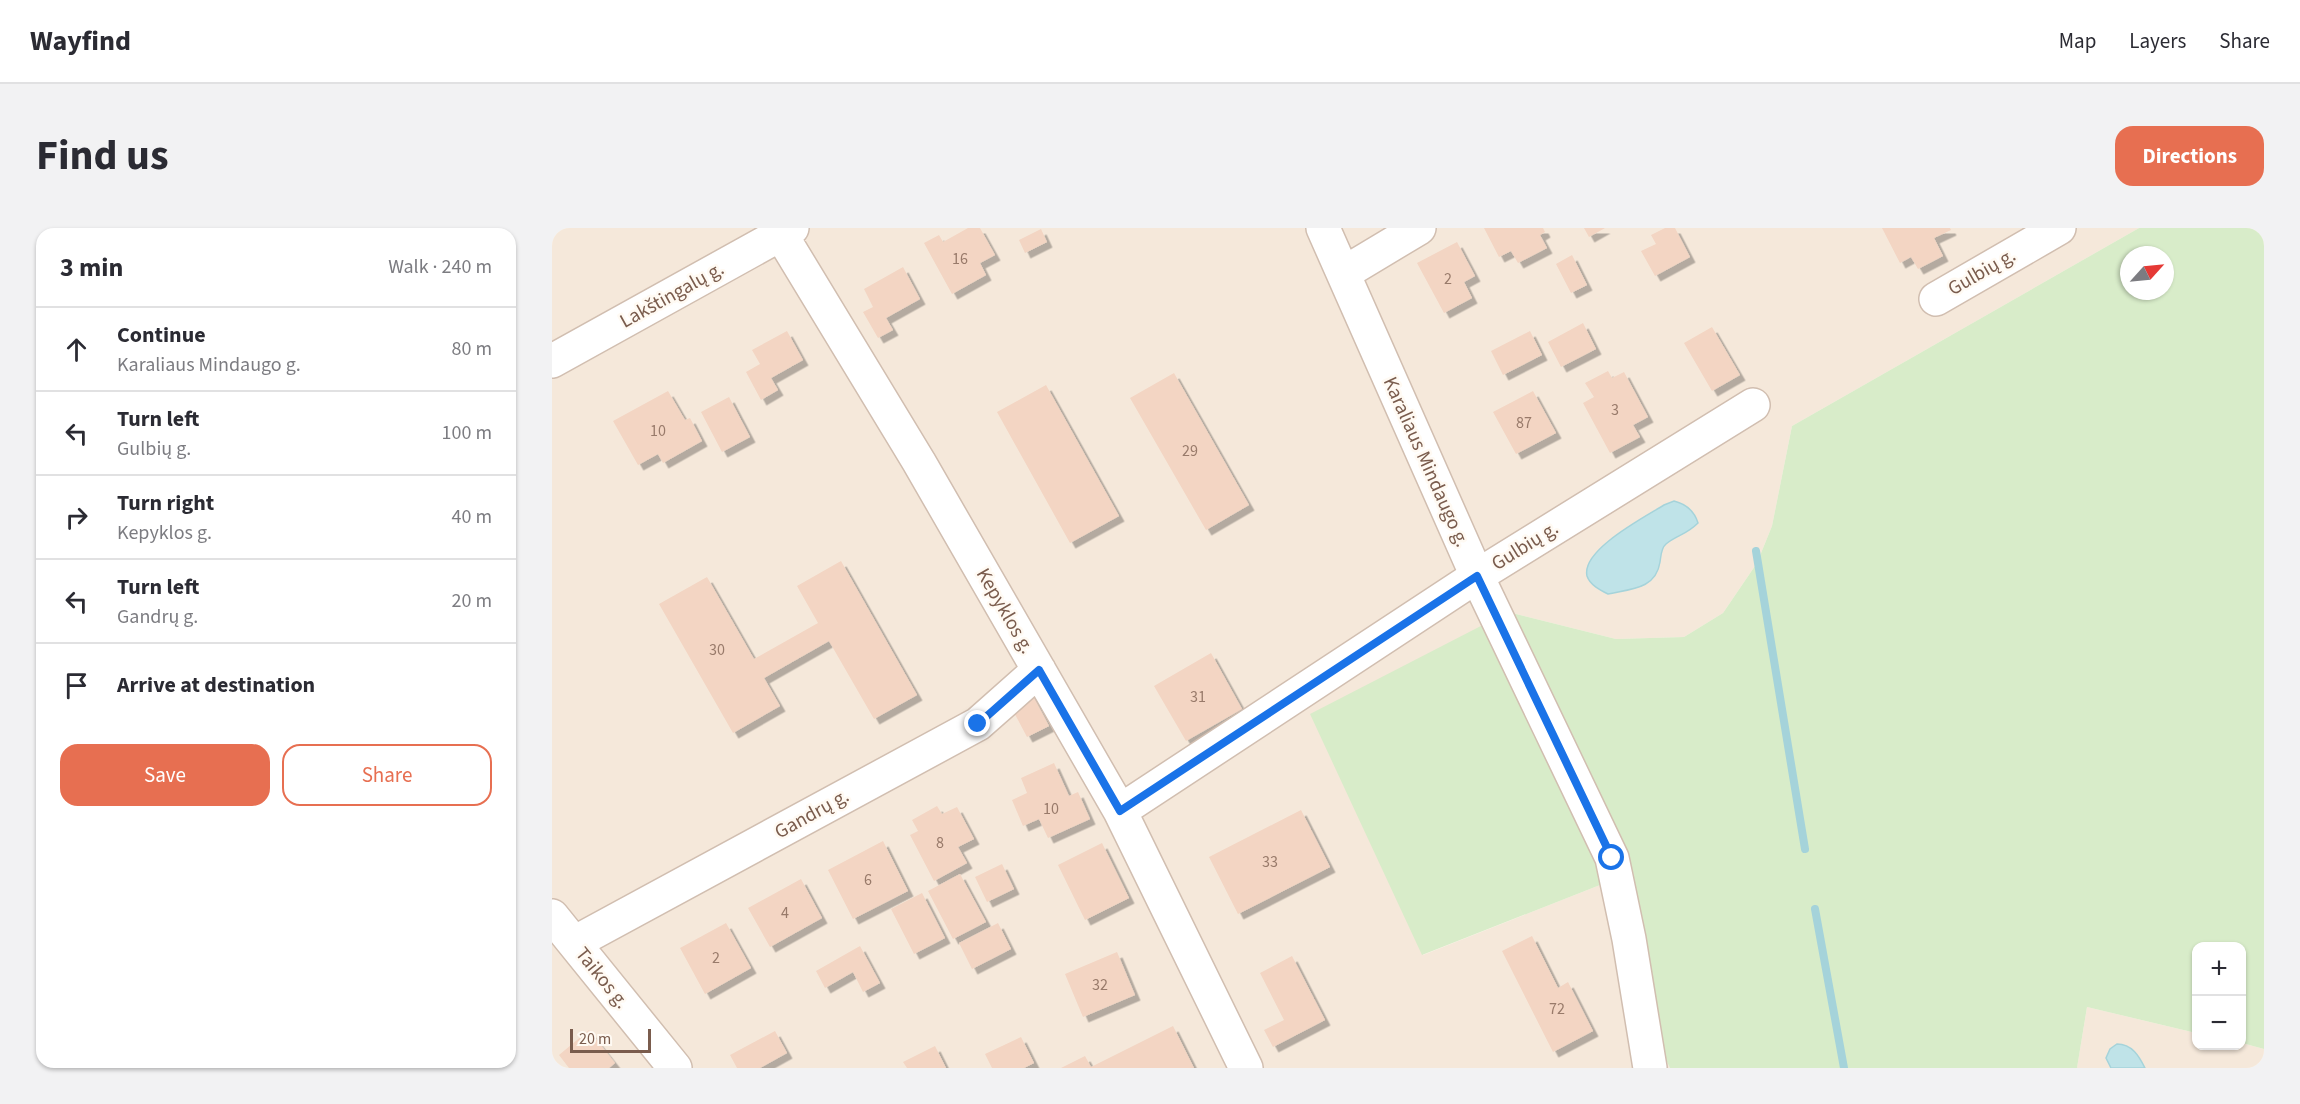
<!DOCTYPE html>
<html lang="en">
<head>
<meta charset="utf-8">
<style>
	body { margin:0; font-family:"Source Sans 3",sans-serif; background:#f2f2f3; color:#2b2b33 }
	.controls { position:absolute; right:18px; bottom:18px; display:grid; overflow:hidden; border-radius:12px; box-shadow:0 2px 4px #0004 }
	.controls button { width:54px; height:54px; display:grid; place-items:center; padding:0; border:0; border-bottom:2px solid #e1e1e2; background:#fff; color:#2b2b33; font:30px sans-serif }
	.compass { position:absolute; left:1568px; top:18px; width:54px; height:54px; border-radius:50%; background:#fff; box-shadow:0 2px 4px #0004; rotate:63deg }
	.scale { position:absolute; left:18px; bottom:15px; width:81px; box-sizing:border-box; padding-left:6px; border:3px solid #7a5c4d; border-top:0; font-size:16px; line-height:21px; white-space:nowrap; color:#7a5c4d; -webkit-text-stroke:4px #fffaf3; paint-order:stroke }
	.stop { position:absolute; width:18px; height:18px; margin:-14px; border:4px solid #1a73e8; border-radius:50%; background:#fff }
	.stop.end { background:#1a73e8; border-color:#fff; box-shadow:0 2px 6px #0008 }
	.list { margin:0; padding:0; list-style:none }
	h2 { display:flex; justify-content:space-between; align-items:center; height:78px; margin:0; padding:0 24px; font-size:26px }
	h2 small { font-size:20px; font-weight:400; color:#7c7c81 }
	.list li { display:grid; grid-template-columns:39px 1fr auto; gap:18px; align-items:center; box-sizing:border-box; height:84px; padding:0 24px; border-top:2px solid #e1e1e2 }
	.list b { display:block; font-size:22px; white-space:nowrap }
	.list p { margin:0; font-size:20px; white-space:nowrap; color:#7c7c81 }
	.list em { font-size:20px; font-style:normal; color:#7c7c81 }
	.actions { display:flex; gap:12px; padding:18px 24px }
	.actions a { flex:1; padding:14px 0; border:2px solid #e76f51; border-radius:18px; text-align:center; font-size:21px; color:#e76f51 }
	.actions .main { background:#e76f51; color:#fff }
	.icon { flex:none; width:33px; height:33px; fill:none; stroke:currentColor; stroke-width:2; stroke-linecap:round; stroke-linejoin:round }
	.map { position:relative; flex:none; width:1712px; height:840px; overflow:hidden; border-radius:18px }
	header { display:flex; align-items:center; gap:36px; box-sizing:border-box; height:84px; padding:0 30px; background:#fff; border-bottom:2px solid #e1e1e2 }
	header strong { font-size:28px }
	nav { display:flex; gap:33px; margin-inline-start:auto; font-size:21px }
	.intro { display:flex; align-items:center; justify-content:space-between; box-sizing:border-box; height:144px; padding:0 36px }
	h1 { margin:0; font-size:42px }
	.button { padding:15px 27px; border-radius:18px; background:#e76f51; color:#fff; font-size:21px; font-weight:700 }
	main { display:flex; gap:36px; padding:0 36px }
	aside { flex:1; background:#fff; border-radius:18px; box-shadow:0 2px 4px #0004 }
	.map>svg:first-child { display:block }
	.residential { fill:#f5e8da }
	.green { fill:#d8ecc9; fill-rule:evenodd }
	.water { fill:#bfe3e8; stroke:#a5d3da; stroke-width:1.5 }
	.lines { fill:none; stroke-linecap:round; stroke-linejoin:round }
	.stream { stroke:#a5d3da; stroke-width:8 }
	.building { fill:#f3d5c3; filter:url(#shadow) }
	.minor-casing { stroke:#d1beb0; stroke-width:36 }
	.minor { stroke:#fff; stroke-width:33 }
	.route { stroke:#1a73e8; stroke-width:8 }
	.labels { text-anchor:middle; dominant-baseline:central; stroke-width:5; stroke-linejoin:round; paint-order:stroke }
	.number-label { font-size:16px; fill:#987a6a }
	.street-label { font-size:20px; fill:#7a5c4d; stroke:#fffaf3 }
</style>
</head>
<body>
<header>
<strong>Wayfind</strong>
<nav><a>Map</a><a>Layers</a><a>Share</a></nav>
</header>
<div class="intro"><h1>Find us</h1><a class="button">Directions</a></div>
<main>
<aside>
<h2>3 min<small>Walk · 240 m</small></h2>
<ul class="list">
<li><svg class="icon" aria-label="ahead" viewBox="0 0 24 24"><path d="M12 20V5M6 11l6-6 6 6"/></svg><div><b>Continue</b><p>Karaliaus Mindaugo g.</p></div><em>80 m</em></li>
<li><svg class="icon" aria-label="left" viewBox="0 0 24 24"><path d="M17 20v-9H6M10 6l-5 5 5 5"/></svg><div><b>Turn left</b><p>Gulbių g.</p></div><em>100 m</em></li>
<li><svg class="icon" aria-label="right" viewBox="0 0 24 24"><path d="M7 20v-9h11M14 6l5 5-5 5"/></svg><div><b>Turn right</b><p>Kepyklos g.</p></div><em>40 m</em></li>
<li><svg class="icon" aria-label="left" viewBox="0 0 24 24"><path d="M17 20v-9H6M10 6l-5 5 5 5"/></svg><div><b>Turn left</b><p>Gandrų g.</p></div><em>20 m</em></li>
<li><svg class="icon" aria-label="arrive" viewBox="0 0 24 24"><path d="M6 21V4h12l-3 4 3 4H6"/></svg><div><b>Arrive at destination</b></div></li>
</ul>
<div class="actions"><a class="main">Save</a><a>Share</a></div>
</aside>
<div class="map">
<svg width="1712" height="840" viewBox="0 0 1712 840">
	<defs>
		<filter id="shadow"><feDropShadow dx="5.5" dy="5.5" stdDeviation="0" flood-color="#0004"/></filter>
	</defs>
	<rect width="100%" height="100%" fill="#fdf6ec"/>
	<path class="residential" d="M0,0H1587L1240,198L1220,298L1205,335L1171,385L1132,409L1064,411L956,384L871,727L1081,644L1114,832L1118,840H0Z
		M1535,779L1644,805V818H1690V815L1712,821V840H1525Z"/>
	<path class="green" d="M1587,0H1712V821L1690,815V718H1644V805L1535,779L1525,840H1118L1114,832L1081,644L870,727L758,486L956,384L1064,411L1132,409L1171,385L1205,335L1220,298L1240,198ZM1577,27H1613V63H1577Z"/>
	<path class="water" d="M1122,273C1134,276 1142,282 1146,295C1134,307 1125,307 1114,316C1109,320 1109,328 1108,334C1104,361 1079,361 1056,366C1048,362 1038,357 1035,348C1029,322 1093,289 1112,277Z
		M1565,816C1580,816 1587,828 1593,840H1559L1554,830L1558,821Z"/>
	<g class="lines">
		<path class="stream" d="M1204,323L1253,621
			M1263,681L1292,840"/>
	</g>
	<path class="building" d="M416,0H428L443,27L428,35L434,47L400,66L372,15L387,7L391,14Z
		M932,0H991L993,4L988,7L995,20L966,35L959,23L947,29Z
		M1032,0H1053L1037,9Z
		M1113,0H1123L1138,29L1103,48L1089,23L1104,16L1099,7Z
		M1330,0H1398L1399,2L1382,10L1391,28L1366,41L1359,29L1348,35Z
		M489,1L495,14L473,25L467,12Z
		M905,14L923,48L912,54L920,70L892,85L865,35Z
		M1020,27L1035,57L1019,65L1004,36Z
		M351,39L368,71L334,90L341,102L326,110L311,84L321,79L312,61Z
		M1031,95L1044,121L1009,139L996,114Z
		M1160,99L1188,147L1160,163L1132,115Z
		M235,103L251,132L219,150L226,162L209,172L194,144L208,136L200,122Z
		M978,103L990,127L951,147L939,123Z
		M1056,143L1060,150L1072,144L1096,189L1081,197L1088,209L1058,225L1031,175L1042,169L1033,155Z
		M622,145L697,277L654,302L578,170Z
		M494,157L567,288L518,315L445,184Z
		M116,163L133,192L138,190L150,213L111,235L106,226L86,237L61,193Z
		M981,163L1004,205L964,226L941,184Z
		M177,169L198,209L170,224L149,184Z
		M289,333L365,467L322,491L277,413L212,450L228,478L181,505L107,376L155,349L202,431L266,395L245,358Z
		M659,425L690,481L634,513L602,458Z
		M479,464L497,498L475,509L457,475Z
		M502,535L517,568L526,564L538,591L496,610L487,591L471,598L460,572L475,565L469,550Z
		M385,578L390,586L405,579L422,611L406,619L415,635L382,653L358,607L366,603L360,592Z
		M749,582L778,639L686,686L657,629Z
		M331,613L356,663L301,691L276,642Z
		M550,615L577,670L533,692L506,637Z
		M450,636L462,661L435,674L423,649Z
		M408,646L434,694L401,711L376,663Z
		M249,651L270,690L218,719L196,680Z
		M370,665L393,710L362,726L339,681Z
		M174,695L199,740L153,766L128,720Z
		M446,695L459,721L420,741L407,715Z
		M980,708L1006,760L1016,754L1041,803L1001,824L950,723Z
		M308,718L328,755L311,764L301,744L273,760L264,743Z
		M565,724L583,767L531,789L513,746Z
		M740,728L773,792L721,819L712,802L732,792L708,745Z
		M621,798L642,840H509L533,828L539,839Z
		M37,802L63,835L57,840H17L7,827Z
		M223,803L235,825L208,840H185L178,827Z
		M469,809L482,835L472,840H440L433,826Z
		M383,818L394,840H355L351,834Z"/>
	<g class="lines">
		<defs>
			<path id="minor" d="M225,0L367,234L568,583L694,840
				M771,0L925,348L1060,630L1077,711L1098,840
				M792,45L867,0
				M1384,71L1507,0
				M0,133L240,0
				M568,583L925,348L1201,177
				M0,688L123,840
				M22,715L426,496L487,442"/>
		</defs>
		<use href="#minor" class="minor-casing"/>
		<use href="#minor" class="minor"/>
	</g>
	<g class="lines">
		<path class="route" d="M426,496L487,442L568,583L925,348L1060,630"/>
	</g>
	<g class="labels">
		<g class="number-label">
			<text x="408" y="31">16</text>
			<text x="896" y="51">2</text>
			<text x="1063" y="182">3</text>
			<text x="972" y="195">87</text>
			<text x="106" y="203">10</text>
			<text x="638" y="223">29</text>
			<text x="165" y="422">30</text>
			<text x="646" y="469">31</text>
			<text x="499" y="581">10</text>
			<text x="388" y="615">8</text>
			<text x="718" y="634">33</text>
			<text x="316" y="652">6</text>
			<text x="233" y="685">4</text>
			<text x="164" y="730">2</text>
			<text x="548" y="757">32</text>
			<text x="1005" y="781">72</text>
		</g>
		<g class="street-label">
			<text transform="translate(1430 44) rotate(-30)">Gulbių g.</text>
			<text transform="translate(120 67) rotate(-29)">Lakštingalų g.</text>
			<text transform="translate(874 234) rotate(66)">Karaliaus Mindaugo g.</text>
			<text transform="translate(973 318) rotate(-32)">Gulbių g.</text>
			<text transform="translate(453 383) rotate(60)">Kepyklos g.</text>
			<text transform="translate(260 586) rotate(-29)">Gandrų g.</text>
			<text transform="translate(50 750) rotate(51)">Taikos g.</text>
		</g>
	</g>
</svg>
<div class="controls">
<button>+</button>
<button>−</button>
</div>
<svg class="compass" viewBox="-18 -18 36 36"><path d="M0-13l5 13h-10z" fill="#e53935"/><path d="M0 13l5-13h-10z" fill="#7c7c81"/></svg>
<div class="scale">20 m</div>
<div class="stop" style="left:1060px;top:630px"></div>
<div class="stop end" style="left:426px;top:496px"></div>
</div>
</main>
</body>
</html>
